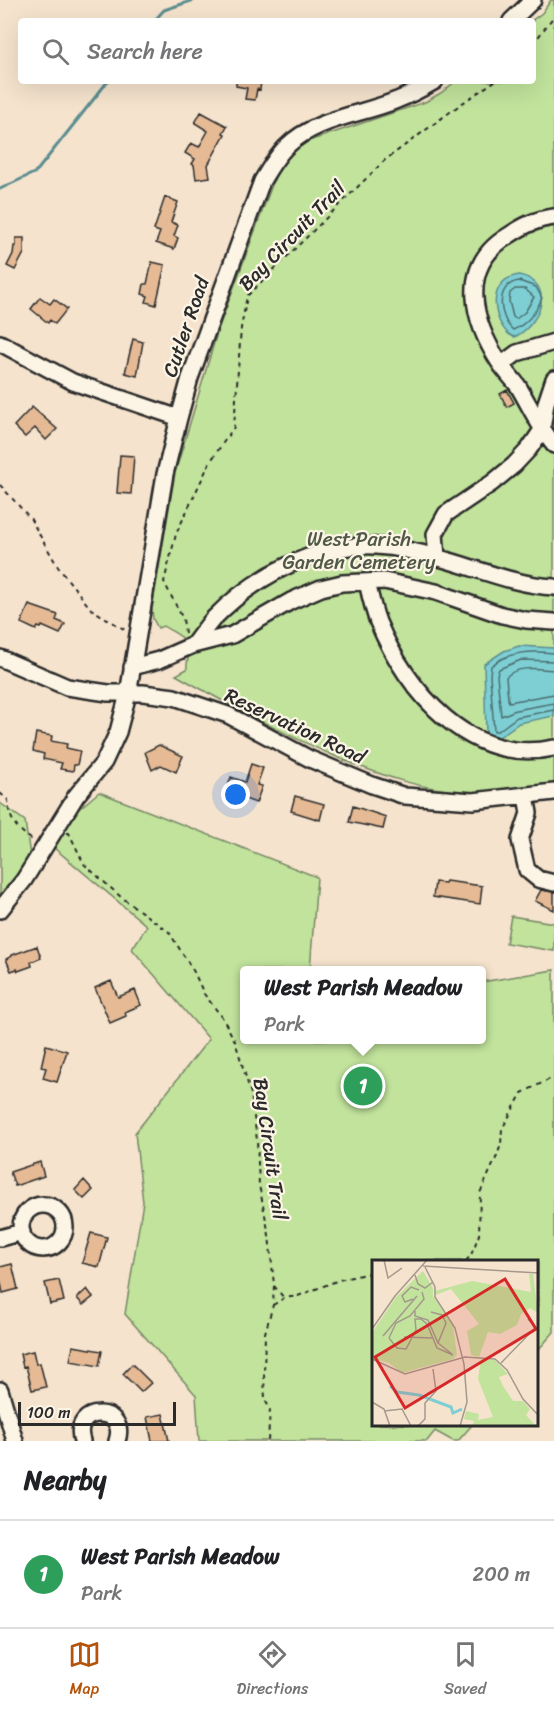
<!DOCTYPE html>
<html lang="en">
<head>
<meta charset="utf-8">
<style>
	body { margin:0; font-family:Sriracha,sans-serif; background:#f2f2f2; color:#202124 }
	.scale { position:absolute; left:18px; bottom:15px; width:158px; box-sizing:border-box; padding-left:6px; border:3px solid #2b2b2b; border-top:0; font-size:16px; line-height:21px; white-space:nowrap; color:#2b2b2b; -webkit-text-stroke:4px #fcf5e5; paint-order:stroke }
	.you { position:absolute; left:236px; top:795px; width:21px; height:21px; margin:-15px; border:4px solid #fff; border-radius:50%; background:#1a73e8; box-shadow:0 0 0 9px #1a73e833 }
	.badge { display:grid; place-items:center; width:39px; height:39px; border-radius:50%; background:#b45309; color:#fff; font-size:20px; font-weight:700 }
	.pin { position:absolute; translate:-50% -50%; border:3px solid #fff; box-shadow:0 2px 6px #0006 }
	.popup { position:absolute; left:240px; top:966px; width:246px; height:78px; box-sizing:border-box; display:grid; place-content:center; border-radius:6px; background:#fff; filter:drop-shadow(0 2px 4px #0005); font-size:20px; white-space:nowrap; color:#757577 }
	.popup b { font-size:22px; color:#202124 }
	.popup::after { content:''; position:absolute; left:50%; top:100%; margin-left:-12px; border:12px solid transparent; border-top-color:#fff }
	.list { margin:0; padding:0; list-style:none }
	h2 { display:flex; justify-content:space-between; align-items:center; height:78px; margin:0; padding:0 24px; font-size:26px }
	h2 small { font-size:20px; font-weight:400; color:#757577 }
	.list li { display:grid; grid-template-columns:39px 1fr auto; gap:18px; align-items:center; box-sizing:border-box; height:108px; padding:0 24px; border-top:2px solid #e0e0e0 }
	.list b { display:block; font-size:22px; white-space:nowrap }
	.list p { margin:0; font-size:20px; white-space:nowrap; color:#757577 }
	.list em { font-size:20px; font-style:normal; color:#757577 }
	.icon { flex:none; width:33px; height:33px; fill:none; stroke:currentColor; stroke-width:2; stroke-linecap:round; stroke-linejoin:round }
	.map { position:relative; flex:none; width:554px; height:1441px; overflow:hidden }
	.search { position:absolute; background:#fff; box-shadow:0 6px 24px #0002; left:18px; right:18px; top:18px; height:66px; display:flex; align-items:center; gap:15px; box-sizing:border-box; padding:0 21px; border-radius:6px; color:#757577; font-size:22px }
	.sheet { height:186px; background:#fff }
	nav { display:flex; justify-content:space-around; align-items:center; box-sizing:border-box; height:84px; border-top:2px solid #e0e0e0; background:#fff; font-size:16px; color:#757577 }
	nav a { display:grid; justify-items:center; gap:3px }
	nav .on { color:#b45309 }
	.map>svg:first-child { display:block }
	.green { fill:#c1e39c; stroke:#768764; stroke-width:1.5 }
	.water { fill:#7dcfd4; stroke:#5c8d90; stroke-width:1.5 }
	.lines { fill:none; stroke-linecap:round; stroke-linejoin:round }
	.shore { stroke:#4c6d6f; stroke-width:1.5 }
	.stream { stroke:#5c8d90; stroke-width:3 }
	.building { fill:#e5ba95; stroke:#2b2b2b; stroke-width:1.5 }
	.minor-casing { stroke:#2b2b2b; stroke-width:20 }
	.path { stroke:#2b2b2b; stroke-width:2; stroke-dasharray:4.5 4.5; stroke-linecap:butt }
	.minor { stroke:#fcf5e5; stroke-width:15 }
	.labels { text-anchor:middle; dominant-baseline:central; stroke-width:4.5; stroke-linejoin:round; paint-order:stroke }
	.street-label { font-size:20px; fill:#2b2b2b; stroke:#fcf5e5 }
	.park-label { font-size:20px; fill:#505947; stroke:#fcf5e5 }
	.inset-river { fill:none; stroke:#7dcfd4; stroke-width:3 }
	.inset-road { fill:none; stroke:#a4998c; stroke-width:1.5 }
	.view { fill:#d62828; fill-opacity:0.15; stroke:#d62828; stroke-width:3 }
	.inset-edge { fill:none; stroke:#2b2b2b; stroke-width:3 }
</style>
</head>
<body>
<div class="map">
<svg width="554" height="1441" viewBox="0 0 554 1441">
	<rect width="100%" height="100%" fill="#f5e3cd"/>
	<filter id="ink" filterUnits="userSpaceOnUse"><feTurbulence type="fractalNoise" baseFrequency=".0167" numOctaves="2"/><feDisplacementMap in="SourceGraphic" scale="12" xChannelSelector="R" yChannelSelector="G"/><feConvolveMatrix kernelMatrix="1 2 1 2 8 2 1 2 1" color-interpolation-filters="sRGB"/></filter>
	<g filter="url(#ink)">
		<path class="green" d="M551,0H554V785C527,789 500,793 472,792C425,791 382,776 339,758C283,734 229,705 176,675L187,669C186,663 189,659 188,654C187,635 175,634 163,626L158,628L153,619L152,609L175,473L218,330L278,169L286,156L300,144L425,102L441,93L456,81H533V21H531L542,13Z
			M99,792L317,877L310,970H244V1040H482V982L554,970V1332L538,1350V1261H374V1424L472,1425L458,1441H453L435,1431L427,1441H199L196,1395L125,1314L143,1202L135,1133L209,1039L132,949L147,926L53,847L68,818Z
			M0,803L25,821L30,856L0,898Z
			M511,916L554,923V951L506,943Z"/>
		<path class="water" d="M519,275C554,282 544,321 515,337C497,334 480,281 519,275Z
			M519,646L554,648V716L519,723L499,737H492L486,733L484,664L504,651Z"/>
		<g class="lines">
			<path class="shore" d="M519,281L536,287L542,298C536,312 527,324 513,330C498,317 495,284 519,281Z
				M515,289H525L534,297L525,312L516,319L513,317L509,301L510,293Z
				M554,653C532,651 508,651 491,666L490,675L494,731H498L517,717L554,710
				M554,661L521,660L499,669L497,675L501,716L516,710L554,703
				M554,670C539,669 517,665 506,677L508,699L509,702L554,694"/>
			<path class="stream" d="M154,21L164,10L194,0
				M0,189L36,172L108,81"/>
		</g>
		<path class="building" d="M236,81H261L260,90L257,89L255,100L245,99L247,88L236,86Z
			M201,112L227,126L223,133L225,134L208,165L210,177L196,179L194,165L192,164L195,159L185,153L191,143L199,147L208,131L195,123Z
			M165,197L178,202L171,222L178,225L174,236L178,238L174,249L156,243L160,232L154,230Z
			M16,238H24V253L15,270L7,266L13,254L14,246H16Z
			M152,262L165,265L156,305L146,302L148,296L142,294L144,284H147Z
			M40,297L50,304L54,299L67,309L55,324L50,320L48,323L31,309Z
			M133,339L143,342L137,376L125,373Z
			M507,390L514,403L507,407L500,394Z
			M32,407L57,429L46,440L35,428L25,437L14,426Z
			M120,455L134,456L131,494L117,493Z
			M29,605L58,615L56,620L65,624L60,634L42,626L41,628L38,627L36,630L21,623Z
			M36,733L52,736L51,741L67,744L66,748L80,751L77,765H74L73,771L60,769L62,763L43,759L44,754L33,751Z
			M159,745L183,756L176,772L161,765L152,770L145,752Z
			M251,764L263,768L257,785L262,786L256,803L226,792L231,777L245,782Z
			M295,796L324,804L320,820L291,811Z
			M353,806L386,817L383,829L349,822Z
			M446,881L482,886L480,904L433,897L435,882L445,883Z
			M541,890L554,892V910L535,901Z
			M37,946L41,958L31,962L32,966L18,971L17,969L11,971L6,959L12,956V955Z
			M111,981L118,997L135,990L141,1005L125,1012L126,1016L110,1023L95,988Z
			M46,1045L67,1051L57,1082L43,1078L46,1068L41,1067Z
			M40,1162L44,1176L15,1186L10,1172Z
			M84,1180L93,1190L84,1199L75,1190Z
			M91,1233L107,1237L99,1267L82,1263Z
			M12,1264L18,1289L3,1293L0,1279V1267Z
			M59,1280L64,1301L50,1304L45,1283Z
			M87,1289L93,1297L83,1305L77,1298Z
			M73,1346L102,1351L99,1366L70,1361Z
			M33,1351L36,1364L40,1363L46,1387L32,1390L26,1366L23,1367L20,1354Z
			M132,1364L151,1383L141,1392L123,1374Z
			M163,1414L169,1441H152L147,1417Z"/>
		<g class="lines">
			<defs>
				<path id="minor" d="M511,21L533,0
					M554,217C536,219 523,226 508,236C457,267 473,323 501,365C506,372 513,379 518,386C530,406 539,427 554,445
					M0,343L73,382L179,418
					M501,365L517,353L554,342
					M437,557L435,534L446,514L492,483L514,465L529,449L542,430L546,403L554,379
					M367,582C370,595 373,609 378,622C407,692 470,766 554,748
					M193,645C200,636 206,627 213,619C254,577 316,543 376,546C396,547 419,552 439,558C477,568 514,585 554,587
					M0,658L67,687L108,693H143L174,697L228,715L310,759L372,785L405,796L473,801L554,792
					M132,667L159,660L193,645L232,635L291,601L321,588L342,583L384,581L436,592L502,615L526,620L554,622
					M526,796L529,813L520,840L527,870L538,879L554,883
					M0,910L24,880L76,796L104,762L118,732L128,694L165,474L179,418L190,378L262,181C269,169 276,157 286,147C315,118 361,115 397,100C410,95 423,88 435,81
					M21 1227a22 22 0 1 1 44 0a22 22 0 1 1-44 0Z
					M0,1238L22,1232
					M0,1390L15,1441
					M82,1441C70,1405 129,1405 117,1441"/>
			</defs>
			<use href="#minor" class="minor-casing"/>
			<path class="path" d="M533,44L554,16
				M0,485L30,518L58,567L91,609L127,631
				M185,633L183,619L164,582L176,534L210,462L234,427L241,328L247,296L385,160L461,104L495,81
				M0,793L8,800C10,821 14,826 31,839L35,838
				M67,833H69L84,864L121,897L169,932L194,972L204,994L222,1017L235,1041L251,1094L257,1140L259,1185L269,1235L274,1285L273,1305L265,1333L264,1375L265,1400L270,1409L268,1441
				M466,1261L471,1255L479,1235L480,1193L497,1156L501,1144L502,1129L522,1093L554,1077
				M274,1286L284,1298
				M273,1305L284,1298L298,1296L339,1280L374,1272"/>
			<use href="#minor" class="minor"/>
		</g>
	</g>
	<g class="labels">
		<g class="street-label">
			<text transform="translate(292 236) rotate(-46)">Bay Circuit Trail</text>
			<text transform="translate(186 327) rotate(-71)">Cutler Road</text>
			<text transform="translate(295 726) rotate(25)">Reservation Road</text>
			<text transform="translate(270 1149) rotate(82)">Bay Circuit Trail</text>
		</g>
		<g class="park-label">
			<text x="359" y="539">West Parish<tspan x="359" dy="23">Garden Cemetery</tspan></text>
		</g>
	</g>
	<g transform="translate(372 1260)">
		<rect width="166" height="166" fill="#f5e3cd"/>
		<path d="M51,11L61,28V36L81,65L85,95L81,99L30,113L17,103L0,98V73L24,37ZM157,14H161L166,53L158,48L149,54L145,65L128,74L116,72L107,97L99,95L95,71L107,64L79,29L63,35V31L100,21L159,32ZM109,98L123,100L136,114L127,117L131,126L141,141H151L158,149L154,155L164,166H100L102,161L92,159L94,151L107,154L106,160L121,157L106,119Z" fill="#c1e39c"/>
		<path class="inset-river" d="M18,126L25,132L47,135L79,147L81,153L90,149"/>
		<path class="inset-road" d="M12,0L16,18L30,8M51,6L167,13M53,7L63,27V37L83,68L92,104L95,142L88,166M43,15L46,24L53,28L61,22M41,39L33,42L30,36L39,27L47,30M43,51V56L56,60L66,83L80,94M59,52L70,55L74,63L66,83M159,62L156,59L167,71M0,69L23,36L55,0M11,76L45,36M32,77L60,78M17,78L25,88L34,89L44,70L43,59H49L55,64L65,88L81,95M17,78L24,63L38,56L52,39L50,32M0,99L33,114L93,97L123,99L135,110L151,139L167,156M129,103L163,68M0,142L12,149L18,166M12,151L30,149L39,166M46,166L53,159V143L64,131L61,109"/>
		<path class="view" d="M133,19L164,69L33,148L3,97Z"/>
		<rect width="166" height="166" class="inset-edge"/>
	</g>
</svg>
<div class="scale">100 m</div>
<div class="you"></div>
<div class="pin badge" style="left:363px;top:1086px;background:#2e9e5b">1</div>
<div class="popup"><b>West Parish Meadow</b>Park</div>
<div class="search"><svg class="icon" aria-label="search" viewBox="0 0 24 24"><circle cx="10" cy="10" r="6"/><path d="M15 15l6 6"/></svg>Search here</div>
</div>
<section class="sheet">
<h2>Nearby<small></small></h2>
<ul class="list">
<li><span class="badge" style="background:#2e9e5b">1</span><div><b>West Parish Meadow</b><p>Park</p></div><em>200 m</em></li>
</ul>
</section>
<nav>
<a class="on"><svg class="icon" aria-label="map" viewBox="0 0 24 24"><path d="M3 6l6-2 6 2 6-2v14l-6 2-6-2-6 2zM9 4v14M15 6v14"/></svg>Map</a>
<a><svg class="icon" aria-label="directions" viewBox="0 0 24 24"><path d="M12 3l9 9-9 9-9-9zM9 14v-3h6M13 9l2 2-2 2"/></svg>Directions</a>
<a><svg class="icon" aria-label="saved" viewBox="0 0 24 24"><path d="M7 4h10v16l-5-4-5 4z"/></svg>Saved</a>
</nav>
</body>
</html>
